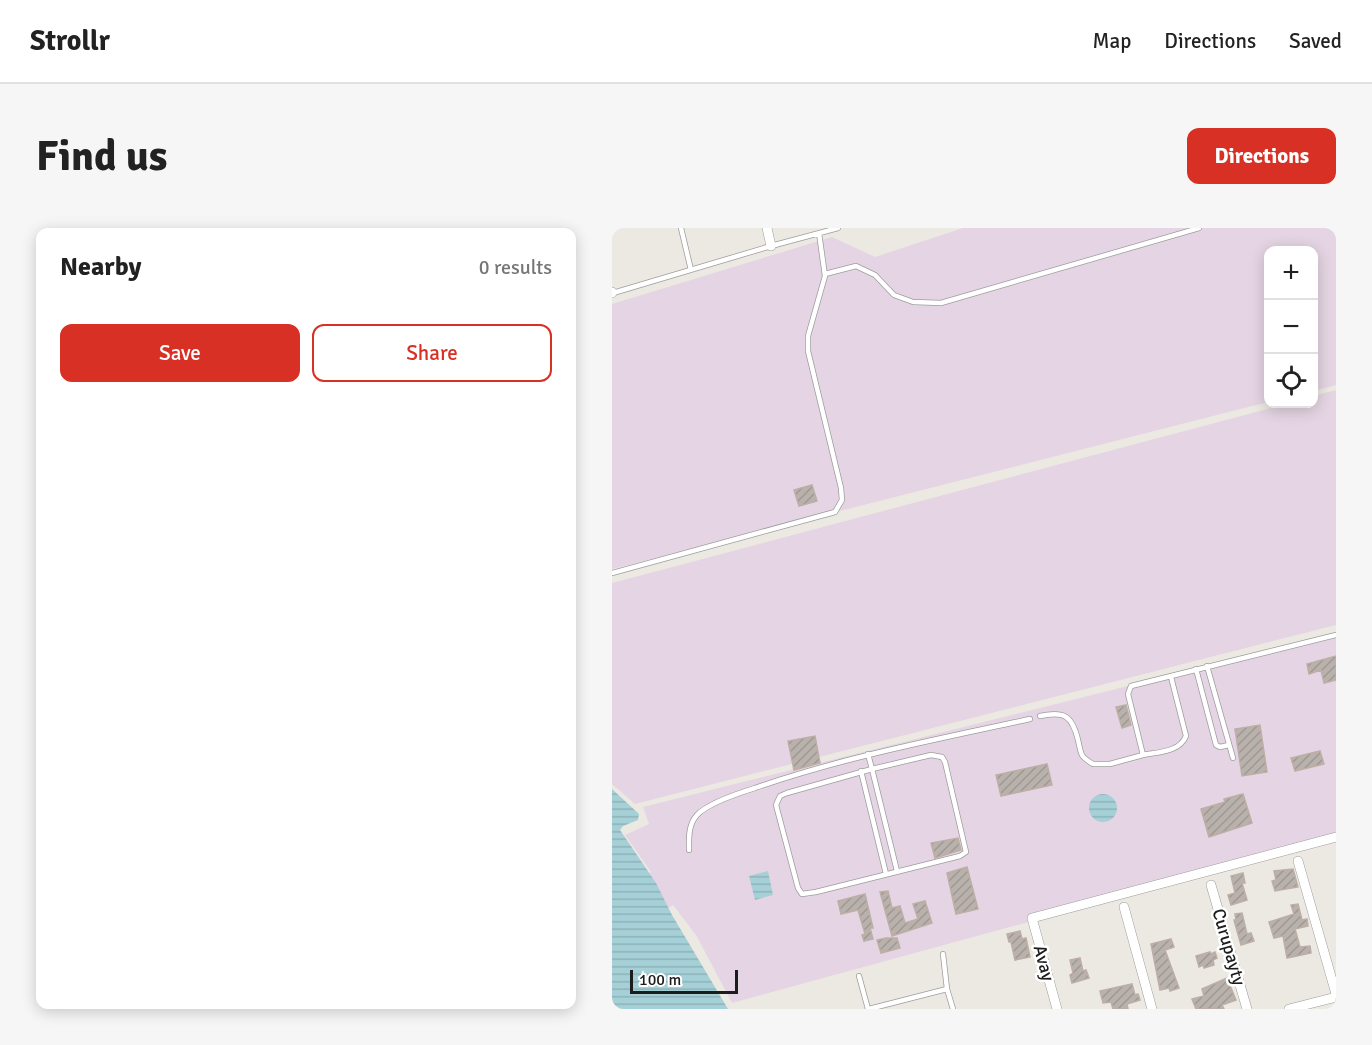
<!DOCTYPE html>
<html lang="en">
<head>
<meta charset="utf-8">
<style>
	body { margin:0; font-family:Signika,sans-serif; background:#f6f6f6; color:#222 }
	.controls { position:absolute; right:18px; top:18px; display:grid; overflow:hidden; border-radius:12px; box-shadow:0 3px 15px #0003 }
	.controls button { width:54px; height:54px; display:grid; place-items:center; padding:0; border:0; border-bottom:2px solid #e0e0e0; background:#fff; color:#222; font:30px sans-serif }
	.scale { position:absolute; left:18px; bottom:15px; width:108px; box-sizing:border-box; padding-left:6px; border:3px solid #1c1c1c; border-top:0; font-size:16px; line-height:21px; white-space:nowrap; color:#1c1c1c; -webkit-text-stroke:4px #fff; paint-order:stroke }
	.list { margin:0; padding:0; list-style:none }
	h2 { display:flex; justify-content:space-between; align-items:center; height:78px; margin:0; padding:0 24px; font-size:26px }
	h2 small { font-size:20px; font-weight:400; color:#767676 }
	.actions { display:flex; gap:12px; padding:18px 24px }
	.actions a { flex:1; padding:14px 0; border:2px solid #d93025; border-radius:12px; text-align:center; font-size:21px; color:#d93025 }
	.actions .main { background:#d93025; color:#fff }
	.icon { flex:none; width:33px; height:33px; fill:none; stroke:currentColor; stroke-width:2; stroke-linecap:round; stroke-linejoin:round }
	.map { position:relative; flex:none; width:724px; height:781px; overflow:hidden; border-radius:12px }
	header { display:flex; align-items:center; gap:36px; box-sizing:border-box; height:84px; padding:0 30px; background:#fff; border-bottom:2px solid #e0e0e0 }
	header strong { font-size:28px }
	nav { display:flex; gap:33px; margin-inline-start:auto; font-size:21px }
	.intro { display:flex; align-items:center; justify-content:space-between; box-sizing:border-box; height:144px; padding:0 36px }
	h1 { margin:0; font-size:42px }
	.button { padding:15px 27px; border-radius:12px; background:#d93025; color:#fff; font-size:21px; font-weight:700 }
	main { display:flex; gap:36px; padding:0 36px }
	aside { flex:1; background:#fff; border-radius:12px; box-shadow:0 3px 15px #0003 }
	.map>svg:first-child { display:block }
	.industrial { fill:#e5d5e4 }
	.water { fill:url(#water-rules) }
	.building { fill:url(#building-hatch); stroke:#bdaea6; stroke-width:1.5 }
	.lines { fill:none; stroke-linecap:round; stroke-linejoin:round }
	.service-casing { stroke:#9d9d9d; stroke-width:6 }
	.minor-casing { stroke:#9d9d9d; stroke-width:10 }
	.service { stroke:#fff; stroke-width:4.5 }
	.minor { stroke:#fff; stroke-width:9 }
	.labels { text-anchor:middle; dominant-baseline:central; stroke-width:5; stroke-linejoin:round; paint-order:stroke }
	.street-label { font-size:18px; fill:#1c1c1c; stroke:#fff }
</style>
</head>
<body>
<header>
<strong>Strollr</strong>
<nav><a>Map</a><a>Directions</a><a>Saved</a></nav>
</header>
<div class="intro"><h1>Find us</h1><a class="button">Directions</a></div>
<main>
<aside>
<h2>Nearby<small>0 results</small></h2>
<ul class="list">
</ul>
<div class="actions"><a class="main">Save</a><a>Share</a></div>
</aside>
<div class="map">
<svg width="724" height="781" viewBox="0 0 724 781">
	<defs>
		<pattern id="water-rules" width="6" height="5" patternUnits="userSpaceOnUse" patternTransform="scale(1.5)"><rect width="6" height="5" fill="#a6d0d7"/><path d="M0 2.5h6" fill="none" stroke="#8eb2b8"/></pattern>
		<pattern id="building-hatch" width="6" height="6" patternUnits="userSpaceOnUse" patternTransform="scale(1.5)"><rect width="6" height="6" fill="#b9b1ac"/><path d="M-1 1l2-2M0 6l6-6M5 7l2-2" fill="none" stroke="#9e9893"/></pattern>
	</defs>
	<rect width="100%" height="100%" fill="#ece8e2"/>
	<path class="industrial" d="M351,0H724V157L702,163V22H656V174L0,341V76L220,9L263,29Z
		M724,162V397L23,576L0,556V355L674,176H702V168Z
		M724,406V610L120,775L84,707L61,677L19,701L0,666L39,644L13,607L37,596L31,579Z"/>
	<path class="water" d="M0,561L27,586L26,592L11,598L8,602L44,655L60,687L116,781H0Z
		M477 580a14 14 0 1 1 28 0a14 14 0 1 1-28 0Z
		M156,643L161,667L143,672L137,648Z"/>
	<path class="building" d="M200,257L205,273L187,278L182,262Z
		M724,428V452L712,455L709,442L697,446L695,436Z
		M514,477L519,497L510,500L504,479Z
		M648,497L655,544L630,548L623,501Z
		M203,508L208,535L182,542L176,513Z
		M708,523L712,536L683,543L679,530Z
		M435,536L440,557L389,568L384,547Z
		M631,566L640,595L597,609L589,581L613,574L612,571Z
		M346,610L349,622L323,630L319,615Z
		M355,639L366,681L344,686L335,645Z
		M681,641L686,659L663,663L660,653L664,652L662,643Z
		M631,645L633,655H630L635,672L619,677L616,667L623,665L619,648Z
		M276,663L280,680L288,678L293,695L306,691L301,676L313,673L320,695L280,708L268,664Z
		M253,666L261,700H258L261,711L252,713L250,707L253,706L246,682L229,686L226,673Z
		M686,676L690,692L695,691L696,698L683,701L688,719L698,718L699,725L675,730L671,708L662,710L657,694L682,686L679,677Z
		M630,685L635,706L639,705L642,713L629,717L622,692H624L623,686Z
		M408,703L410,711L414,710L418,729L403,732L399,714H397L395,706Z
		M274,710H285L288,720L269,725L265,712Z
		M559,711L562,719L553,722L567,760L558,763L557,760L548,762L539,716Z
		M598,724L599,726L603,724L605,730L601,732L602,737L592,740L591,737L587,739L584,728Z
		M468,730L471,743L474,742L477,750L460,755L458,747L461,745L458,732Z
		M615,750L624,772L610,777L612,781H584L580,771L592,768L590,761Z
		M520,756L523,767L526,766L528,772L515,776L516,781H501L499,774L491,775L488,763Z"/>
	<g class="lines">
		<defs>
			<path id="service" d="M69,0L79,42
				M213,46L244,38L263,47L282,67L301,74L329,75L587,0
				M1,65L159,18L226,0
				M0,345L223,284L230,272L229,260L196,123V108L213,48L207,5
				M595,438L621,530
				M584,441L604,517L608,519L617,517
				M428,488C452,483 460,487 466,512C467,516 468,523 470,527C472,531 478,534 481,536H498L531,527L516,466L519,458L724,407
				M256,526L260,541L319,527L330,529L333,534L354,624L348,628L204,664L190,666L186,660L164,577L168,568L175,565L260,541L285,643
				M531,527C546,524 568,524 574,508L559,449
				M249,543L274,646
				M77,622C77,610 76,597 85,587C96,575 127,565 143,560C232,529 326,511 418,491
				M331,726L335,761L341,781
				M247,748L256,781
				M257,781L335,761"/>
			<path id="minor" d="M155,0L159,18
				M0,64V65
				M686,633L724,766
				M599,657L635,781
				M512,679L540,781
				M445,781L420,690L724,609
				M677,781L724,769"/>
		</defs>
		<use href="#service" class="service-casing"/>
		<use href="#minor" class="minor-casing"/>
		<use href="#service" class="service"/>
		<use href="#minor" class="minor"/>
	</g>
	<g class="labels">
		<g class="street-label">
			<text transform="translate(617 719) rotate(74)">Curupayty</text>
			<text transform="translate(432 735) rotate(75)">Avay</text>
		</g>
	</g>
</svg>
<div class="controls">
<button>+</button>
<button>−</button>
<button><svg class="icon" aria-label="locate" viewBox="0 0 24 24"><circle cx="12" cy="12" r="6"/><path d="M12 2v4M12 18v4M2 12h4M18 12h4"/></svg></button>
</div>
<div class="scale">100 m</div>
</div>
</main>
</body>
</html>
